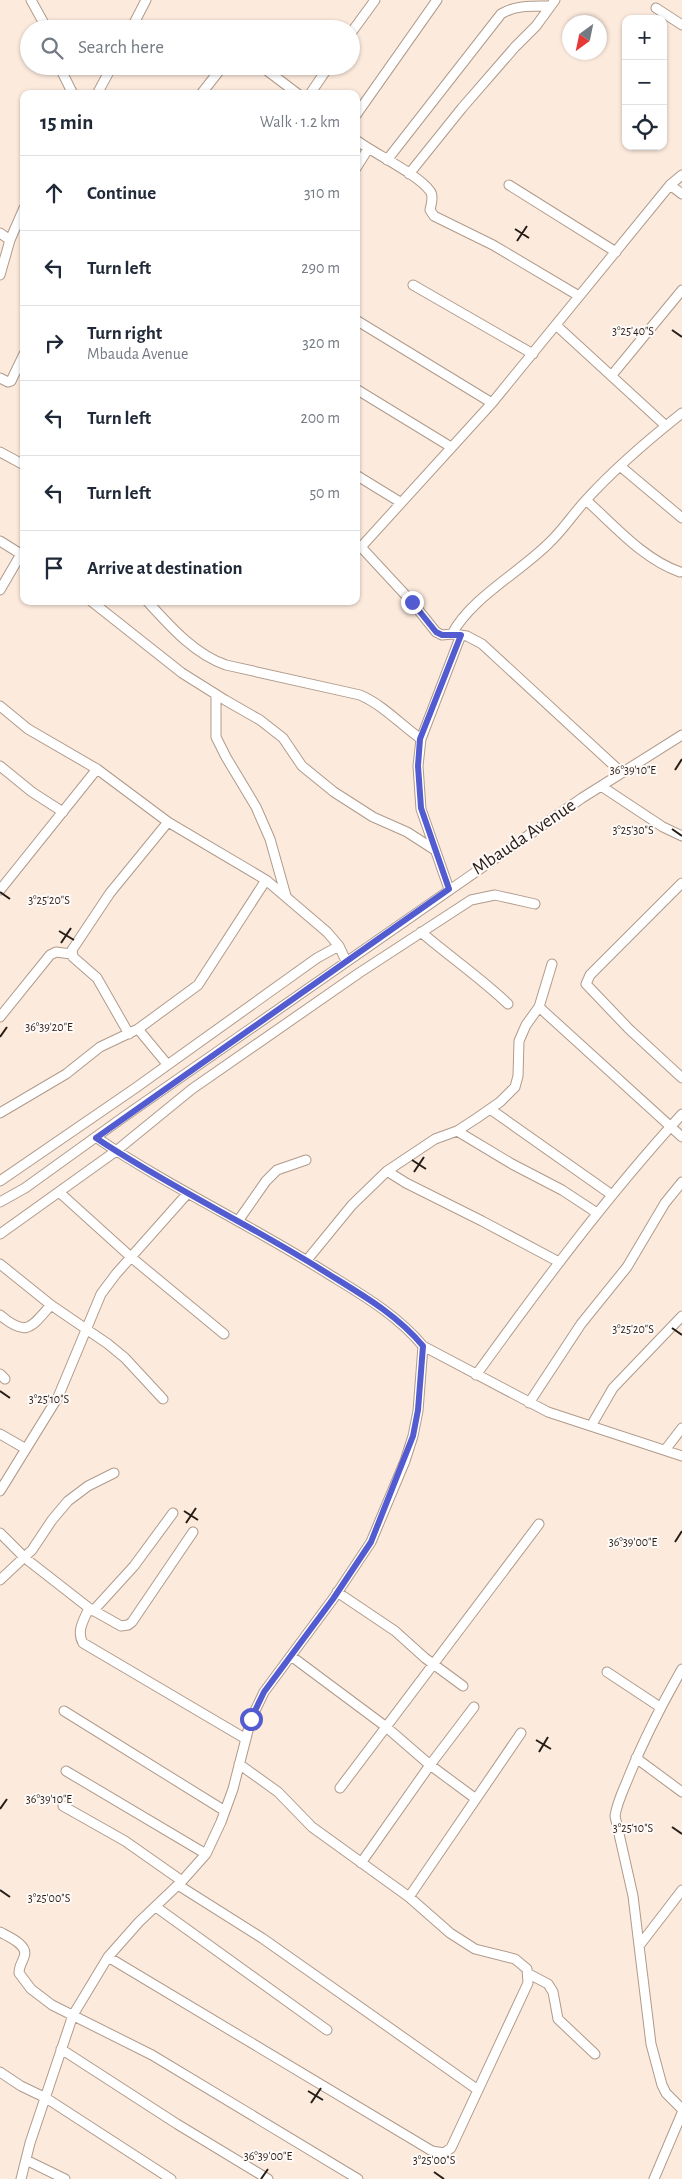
<!DOCTYPE html>
<html lang="en">
<head>
<meta charset="utf-8">
<style>
	body { margin:0; font-family:"Alegreya Sans",sans-serif; background:#f2f2f3; color:#1f2937 }
	.controls { position:absolute; right:15px; top:15px; display:grid; overflow:hidden; border-radius:10px; box-shadow:0 1px 4px #0004 }
	.controls button { width:45px; height:45px; display:grid; place-items:center; padding:0; border:0; border-bottom:1px solid #e0e1e3; background:#fff; color:#1f2937; font:25px sans-serif }
	.compass { position:absolute; left:562px; top:15px; width:45px; height:45px; border-radius:50%; background:#fff; box-shadow:0 1px 4px #0004; rotate:213deg }
	.stop { position:absolute; width:15px; height:15px; margin:-11px; border:4px solid #535bd1; border-radius:50%; background:#fff }
	.stop.end { background:#535bd1; border-color:#fff; box-shadow:0 1px 5px #0008 }
	.list { margin:0; padding:0; list-style:none }
	h2 { display:flex; justify-content:space-between; align-items:center; height:65px; margin:0; padding:0 20px; font-size:21px }
	h2 small { font-size:16px; font-weight:400; color:#747a83 }
	.list li { display:grid; grid-template-columns:32px 1fr auto; gap:15px; align-items:center; box-sizing:border-box; height:75px; padding:0 20px; border-top:1px solid #e0e1e3 }
	.list b { display:block; font-size:19px; white-space:nowrap }
	.list p { margin:0; font-size:16px; white-space:nowrap; color:#747a83 }
	.list em { font-size:16px; font-style:normal; color:#747a83 }
	.icon { flex:none; width:28px; height:28px; fill:none; stroke:currentColor; stroke-width:2; stroke-linecap:round; stroke-linejoin:round }
	.map { position:relative; flex:none; width:682px; height:2179px; overflow:hidden }
	.search { position:absolute; background:#fff; box-shadow:0 1px 4px #0004; left:20px; top:20px; width:340px; height:55px; display:flex; align-items:center; gap:12px; box-sizing:border-box; padding:0 18px; border-radius:28px; color:#747a83; font-size:19px }
	.panel { position:absolute; background:#fff; box-shadow:0 1px 4px #0004; left:20px; top:90px; width:340px; height:515px; border-radius:10px }
	.map>svg:first-child { display:block }
	.lines { fill:none; stroke-linecap:round; stroke-linejoin:round }
	.minor-casing { stroke:#b09b8b; stroke-width:11 }
	.minor { stroke:#fff; stroke-width:9 }
	.route { stroke:#535bd1; stroke-width:6 }
	.ticks { fill:none; stroke:#251d17; stroke-width:2 }
	.labels { text-anchor:middle; dominant-baseline:central; stroke-width:4; stroke-linejoin:round; paint-order:stroke }
	.street-label { font-size:19px; fill:#251d17; stroke:#fffaf7 }
	.ticks-label { font-size:12px; text-anchor:middle; fill:#251d17; stroke:#fffaf7; stroke-width:4; stroke-linejoin:round; paint-order:stroke }
</style>
</head>
<body>
<div class="map">
<svg width="682" height="2179" viewBox="0 0 682 2179">
	<rect width="100%" height="100%" fill="#fceadd"/>
	<g class="lines">
		<defs>
			<path id="minor" d="M31,0L47,29
				M656,8L682,25
				M131,29L146,0
				M351,33L375,0
				M59,66L73,94
				M261,66L298,94
				M97,94L112,66
				M201,94L223,66
				M310,94L329,66
				M356,115L437,0
				M356,140C375,154 419,175 430,191C434,196 431,205 430,210L434,216L493,245L579,296
				M387,160L501,14C515,5 534,6 550,6
				M356,168L368,149
				M409,174L462,108L515,47L536,26L555,0
				M509,185L616,252
				M670,185L682,194
				M0,233L10,240
				M0,275L10,240L24,208
				M413,285L533,354
				M356,320L492,403
				M557,326L666,426
				M612,375L682,290
				M0,378L8,382L11,381L24,354
				M356,389L451,447
				M0,452L24,465
				M620,466L682,518
				M356,475L400,502
				M586,500C615,526 643,559 680,572
				M0,541L24,556
				M356,545L361,547L412,602L436,632L442,635L452,634L467,636L482,644L622,773
				M361,547L492,403L670,185L682,175
				M0,590L21,554
				M91,601L182,673L225,700L260,720L283,738L302,766L334,792L373,817L407,832L435,850
				M147,601C170,626 194,654 226,665L360,695C383,705 400,724 421,739
				M452,634C471,598 519,573 549,543C563,530 573,514 586,500C615,468 648,440 682,413
				M216,695V737L226,757L256,807L270,839L286,896
				M0,706L28,729L97,769L168,822L266,880L327,932L339,946L346,961
				M0,766L32,792L63,812
				M601,786L663,827L682,836
				M682,883L590,975L586,984L629,1029L682,1078
				M449,889L421,809L418,766L421,739L461,635
				M0,890L97,769
				M421,932C450,957 481,978 508,1004
				M539,1007L682,1137
				M0,1017L50,955L56,952L71,954
				M138,1029L167,1064
				M129,1034L97,978L73,957L72,950L110,893L168,822
				M490,1109L612,1195
				M0,1113L66,1074L100,1047L138,1029L198,985L266,880
				M457,1131L512,1164L562,1190L597,1213
				M387,1171L406,1183L482,1221L559,1262
				M0,1181L134,1089L317,958L339,946
				M59,1192L132,1258L224,1334
				M0,1202L25,1188L125,1116L582,798L682,735
				M238,1221L266,1181L277,1170L306,1160
				M0,1234L116,1151L192,1089L359,973L471,900L495,895L535,904
				M307,1260L352,1205L387,1171L435,1139L457,1131L477,1118L500,1102L515,1087L518,1076L519,1041L526,1025L539,1007L552,964
				M0,1264L51,1305L108,1344L125,1358L163,1399
				M0,1315C27,1338 31,1327 51,1305
				M423,1346L548,1412L682,1456
				M0,1374L5,1379
				M476,1375C541,1285 607,1196 682,1114
				M529,1403L581,1324L627,1267L665,1203L682,1182
				M591,1426L613,1388L682,1316
				M0,1434L26,1449
				M665,1450L682,1428
				M0,1491L58,1397L101,1294L116,1274L187,1194
				M0,1533L25,1558L89,1608L121,1626L128,1625L132,1622L193,1532
				M0,1580L32,1550L52,1520L68,1501L88,1486L114,1473
				M337,1592L395,1631L425,1658L463,1686
				M89,1608C84,1620 76,1631 83,1643L246,1739
				M93,1611L134,1566L173,1513
				M291,1656L385,1726L430,1765L476,1799
				M682,1669C662,1704 644,1739 629,1776C624,1789 617,1802 615,1816L633,1896L651,2044L662,2085L666,2093L682,2109
				M607,1672L660,1707
				M64,1711L225,1811
				M636,1758L682,1792
				M66,1771L206,1854
				M340,1788L539,1524
				M63,1806L125,1841L182,1881
				M361,1863L430,1765L474,1707
				M178,1885L262,1938L478,2090
				M409,1897L521,1733
				M156,1907L327,2030
				M0,1932C9,1937 29,1945 24,1957C22,1963 19,1966 19,1973L31,1989L52,2005L152,2055L358,2179
				M639,1946L682,1890
				M108,1957L432,2151L444,2153L451,2148L528,1983L527,1969L515,1959L475,1949L450,1933L409,1897L312,1827L278,1792L239,1764
				M529,1974L548,1984L553,1992L558,2019L595,2054
				M61,2049L177,2124L268,2179
				M0,2072L21,2086L46,2098L171,2179
				M26,2160L65,2179
				M21,2179L30,2143L73,2015L108,1957L139,1922L182,1881L206,1854L221,1822L233,1789L251,1719L264,1692L333,1599L371,1542L405,1461L413,1436L418,1411L423,1346C397,1315 364,1296 330,1275C253,1226 171,1188 97,1138
				M654,2179L682,2113"/>
		</defs>
		<use href="#minor" class="minor-casing"/>
		<use href="#minor" class="minor"/>
	</g>
	<g class="lines">
		<path class="route" d="M251,1719L264,1692L333,1599L371,1542L413,1436L418,1410L423,1346C397,1315 364,1296 330,1275C253,1226 171,1188 96,1138L449,889L421,808L418,766L420,739L461,635H442L436,632L412,602"/>
	</g>
	<path class="ticks" d="M515,229L529,238M517,241L527,226M672,330L682,337M675,770L682,759M672,829L682,836M0,892L10,899M59,931L74,940M61,943L71,928M0,1037L7,1027M412,1160L426,1169M414,1172L424,1157M672,1328L682,1335M0,1391L10,1398M184,1511L198,1520M186,1523L196,1508M675,1542L682,1531M536,1740L551,1749M539,1752L548,1737M0,1809L7,1799M672,1827L682,1834M0,1890L10,1897M308,2091L323,2100M311,2103L321,2088M434,2172L444,2179M261,2179L268,2169"/>
	<g class="labels">
		<g class="street-label">
			<text transform="translate(524 837) rotate(-34)">Mbauda Avenue</text>
		</g>
	</g>
	<g class="ticks-label">
		<text x="633" y="335">3°25'40"S</text>
		<text x="633" y="774">36°39'10"E</text>
		<text x="633" y="834">3°25'30"S</text>
		<text x="49" y="904">3°25'20"S</text>
		<text x="49" y="1031">36°39'20"E</text>
		<text x="633" y="1333">3°25'20"S</text>
		<text x="49" y="1403">3°25'10"S</text>
		<text x="633" y="1546">36°39'00"E</text>
		<text x="49" y="1803">36°39'10"E</text>
		<text x="633" y="1832">3°25'10"S</text>
		<text x="49" y="1902">3°25'00"S</text>
		<text x="268" y="2160">36°39'00"E</text>
		<text x="434" y="2164">3°25'00"S</text>
	</g>
</svg>
<div class="controls">
<button>+</button>
<button>−</button>
<button><svg class="icon" aria-label="locate" viewBox="0 0 24 24"><circle cx="12" cy="12" r="6"/><path d="M12 2v4M12 18v4M2 12h4M18 12h4"/></svg></button>
</div>
<svg class="compass" viewBox="-18 -18 36 36"><path d="M0-13l5 13h-10z" fill="#e53935"/><path d="M0 13l5-13h-10z" fill="#747a83"/></svg>
<div class="stop" style="left:251px;top:1719px"></div>
<div class="stop end" style="left:412px;top:602px"></div>
<div class="search"><svg class="icon" aria-label="search" viewBox="0 0 24 24"><circle cx="10" cy="10" r="6"/><path d="M15 15l6 6"/></svg>Search here</div>
<section class="panel">
<h2>15 min<small>Walk · 1.2 km</small></h2>
<ul class="list">
<li><svg class="icon" aria-label="ahead" viewBox="0 0 24 24"><path d="M12 20V5M6 11l6-6 6 6"/></svg><div><b>Continue</b></div><em>310 m</em></li>
<li><svg class="icon" aria-label="left" viewBox="0 0 24 24"><path d="M17 20v-9H6M10 6l-5 5 5 5"/></svg><div><b>Turn left</b></div><em>290 m</em></li>
<li><svg class="icon" aria-label="right" viewBox="0 0 24 24"><path d="M7 20v-9h11M14 6l5 5-5 5"/></svg><div><b>Turn right</b><p>Mbauda Avenue</p></div><em>320 m</em></li>
<li><svg class="icon" aria-label="left" viewBox="0 0 24 24"><path d="M17 20v-9H6M10 6l-5 5 5 5"/></svg><div><b>Turn left</b></div><em>200 m</em></li>
<li><svg class="icon" aria-label="left" viewBox="0 0 24 24"><path d="M17 20v-9H6M10 6l-5 5 5 5"/></svg><div><b>Turn left</b></div><em>50 m</em></li>
<li><svg class="icon" aria-label="arrive" viewBox="0 0 24 24"><path d="M6 21V4h12l-3 4 3 4H6"/></svg><div><b>Arrive at destination</b></div></li>
</ul>
</section>
</div>
</body>
</html>
